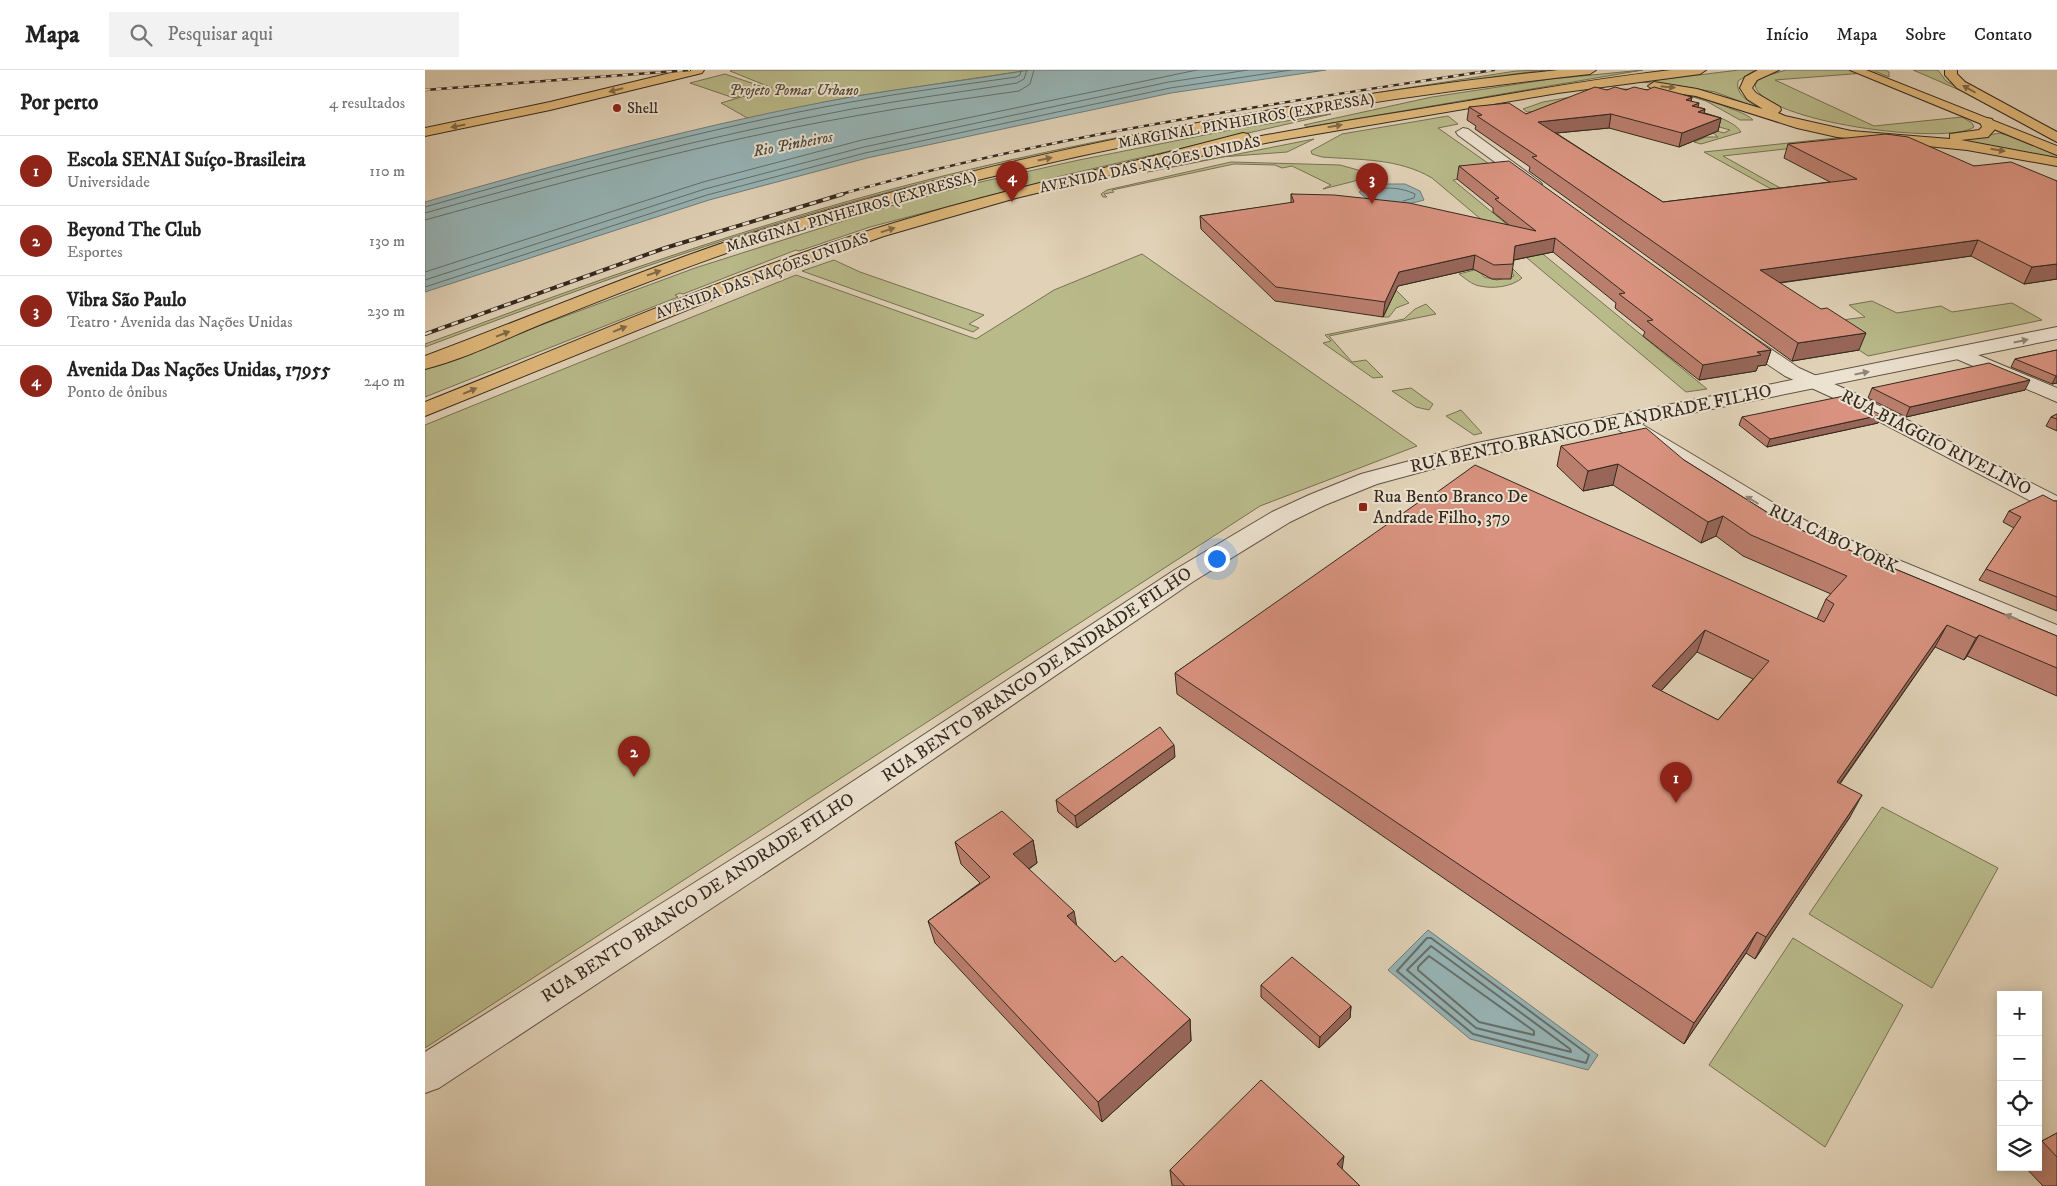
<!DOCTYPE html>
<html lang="pt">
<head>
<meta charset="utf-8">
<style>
	body { margin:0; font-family:"IM FELL DW Pica",serif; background:#f2f2f2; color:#222 }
	.controls { position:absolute; right:15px; bottom:15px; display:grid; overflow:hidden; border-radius:0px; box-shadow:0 2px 12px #0003 }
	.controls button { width:45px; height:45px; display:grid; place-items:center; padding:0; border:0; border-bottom:1px solid #e0e0e0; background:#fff; color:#222; font:25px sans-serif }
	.you { position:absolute; left:791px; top:488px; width:18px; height:18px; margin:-12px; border:4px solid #fff; border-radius:50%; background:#1a73e8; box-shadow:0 0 0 8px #1a73e833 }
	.badge { display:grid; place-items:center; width:32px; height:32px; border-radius:50%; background:#8f2418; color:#fff; font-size:16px; font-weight:700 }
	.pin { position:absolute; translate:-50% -41px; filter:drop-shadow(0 1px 2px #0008) }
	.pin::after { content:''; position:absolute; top:26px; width:18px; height:15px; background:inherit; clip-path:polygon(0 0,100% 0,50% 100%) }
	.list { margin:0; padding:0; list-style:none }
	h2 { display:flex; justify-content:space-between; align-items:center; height:65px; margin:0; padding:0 20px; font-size:21px }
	h2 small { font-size:16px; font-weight:400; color:#767676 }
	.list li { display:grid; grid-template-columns:32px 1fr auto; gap:15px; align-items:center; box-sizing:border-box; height:70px; padding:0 20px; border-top:1px solid #e0e0e0 }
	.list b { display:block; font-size:19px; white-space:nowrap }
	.list p { margin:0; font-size:16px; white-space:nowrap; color:#767676 }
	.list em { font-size:16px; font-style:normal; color:#767676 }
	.icon { flex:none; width:28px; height:28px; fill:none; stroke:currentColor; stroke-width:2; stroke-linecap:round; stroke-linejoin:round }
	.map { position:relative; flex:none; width:1632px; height:1116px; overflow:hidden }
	header { display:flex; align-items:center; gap:30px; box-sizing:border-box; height:70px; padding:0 25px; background:#fff; border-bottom:1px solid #e0e0e0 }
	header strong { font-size:24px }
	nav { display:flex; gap:28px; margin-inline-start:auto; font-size:18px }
	.search { width:350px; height:45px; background:#f2f2f2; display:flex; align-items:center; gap:12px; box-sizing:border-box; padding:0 18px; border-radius:0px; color:#767676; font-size:19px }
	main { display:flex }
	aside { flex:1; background:#fff }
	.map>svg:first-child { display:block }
	.green { fill:#b9ba8a; stroke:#767254 }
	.water { fill:#97b5b7; stroke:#6f7d7a }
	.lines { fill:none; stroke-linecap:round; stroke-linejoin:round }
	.shore-far1 { stroke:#666f6a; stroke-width:1 }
	.shore { stroke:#666f6a; stroke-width:2 }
	.minor-casing { stroke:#5f5344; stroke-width:2 }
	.tertiary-casing { stroke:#5f5344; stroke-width:2 }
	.primary-casing { stroke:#34291e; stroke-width:2 }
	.trunk-casing { stroke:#34291e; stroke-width:2 }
	.motorway-casing { stroke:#34291e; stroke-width:2 }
	.minor { fill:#ece2d0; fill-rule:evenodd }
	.tertiary { fill:#ece2d0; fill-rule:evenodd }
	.primary { fill:#e0b97c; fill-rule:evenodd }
	.trunk { fill:#e0b97c; fill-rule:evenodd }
	.motorway { fill:#e0b97c; fill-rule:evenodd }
	.rail-far1-casing { stroke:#34291e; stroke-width:2.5 }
	.rail-casing { stroke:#34291e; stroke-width:4 }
	.rail-far1 { stroke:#ece2d0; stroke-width:2; stroke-dasharray:5.5; stroke-linecap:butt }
	.rail { stroke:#ece2d0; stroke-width:2.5; stroke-dasharray:7; stroke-linecap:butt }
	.wall { fill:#ba7e6d; stroke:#34291e; fill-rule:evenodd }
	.shaded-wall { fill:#976659; stroke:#34291e }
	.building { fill:#d8927f; stroke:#34291e; fill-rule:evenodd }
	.oneway { fill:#816a48 }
	.oneway2 { fill:#908677 }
	.poi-dot { fill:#8f2418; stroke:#ece2d0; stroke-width:2 }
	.labels { text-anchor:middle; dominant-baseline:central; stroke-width:4; stroke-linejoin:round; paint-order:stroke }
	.far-park-label { font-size:15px; font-style:italic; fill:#554d39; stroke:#ece2d0 }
	.far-poi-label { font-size:15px; fill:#34291e; stroke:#ece2d0; text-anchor:start }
	.far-street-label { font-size:15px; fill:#34291e; stroke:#ece2d0 }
	.far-water-label { font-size:16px; font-style:italic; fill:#4d4c44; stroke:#ece2d0 }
	.street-label { font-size:18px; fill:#34291e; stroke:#ece2d0 }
	.poi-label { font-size:18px; fill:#34291e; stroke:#ece2d0; text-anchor:start }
</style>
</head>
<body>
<header>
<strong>Mapa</strong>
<div class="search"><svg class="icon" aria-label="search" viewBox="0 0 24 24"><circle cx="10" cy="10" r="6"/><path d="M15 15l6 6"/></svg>Pesquisar aqui</div>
<nav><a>Início</a><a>Mapa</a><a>Sobre</a><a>Contato</a></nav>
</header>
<main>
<aside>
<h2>Por perto<small>4 resultados</small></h2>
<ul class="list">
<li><span class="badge">1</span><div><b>Escola SENAI Suíço-Brasileira</b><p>Universidade</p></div><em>110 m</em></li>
<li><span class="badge">2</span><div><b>Beyond The Club</b><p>Esportes</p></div><em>130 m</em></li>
<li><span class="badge">3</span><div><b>Vibra São Paulo</b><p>Teatro · Avenida das Nações Unidas</p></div><em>230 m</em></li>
<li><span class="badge">4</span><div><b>Avenida Das Nações Unidas, 17955</b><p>Ponto de ônibus</p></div><em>240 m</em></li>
</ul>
</aside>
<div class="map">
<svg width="1632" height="1116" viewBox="0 0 1632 1116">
	<rect width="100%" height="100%" fill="#e1d2b7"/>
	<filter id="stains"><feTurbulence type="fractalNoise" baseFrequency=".004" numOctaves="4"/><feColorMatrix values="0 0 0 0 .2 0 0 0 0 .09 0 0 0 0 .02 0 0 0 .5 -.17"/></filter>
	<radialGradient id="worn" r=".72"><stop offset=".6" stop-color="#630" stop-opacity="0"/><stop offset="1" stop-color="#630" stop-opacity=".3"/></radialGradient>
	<path class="green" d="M307,0H605L425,27L324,49L296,33L347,18L305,1Z
		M1121,0C1007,14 894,34 782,54C671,74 560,95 452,125C298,166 149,221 0,277V274L33,262C192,202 353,147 518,106C707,59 899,31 1091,1Z
		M1218,0L883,57L879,55L1007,27L1126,9Z
		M1314,0H1330L1313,11C1302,57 1504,70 1534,70C1543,70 1573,63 1575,63C1594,68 1614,78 1632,85V88L1555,74L1452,66L1404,59L1360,48L1290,22L1255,16L1216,12Z
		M1361,0H1460L1464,2V7L1452,2L1350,10L1449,56L1537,47L1547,53L1549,57C1523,76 1336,52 1330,15L1334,8Z
		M1488,0H1513L1521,11L1553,28Z
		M300,4L341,18L309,28L265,13Z
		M1191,19C1231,19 1267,23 1304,38C1312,41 1322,44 1328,50H1315L1281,31L1255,23L1116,41L1102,42L1098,39L1118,32Z
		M1260,38C1272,41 1308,48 1316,62L1276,74L1269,72L1281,67H1293L1288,63L1292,61L1299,63L1305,60L1287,55Z
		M906,44L623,109L624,110L445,157L374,181L371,180L258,224L255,223L250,225L253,227L0,327V298L270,198L462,137L551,113L654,90L810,59Z
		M1023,46L1033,54L1013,58L1077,103L1028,110L1282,319L1261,322L1007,108C973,88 935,90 897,87L887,84L886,81L917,64Z
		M1411,68L1431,71L1298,86L1366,124L1357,125L1279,82Z
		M889,69L862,82L796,87L722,102Z
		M806,92L915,95L933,100L937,105L930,111L898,119L906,115L867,96L857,98L850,95L809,94L687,120L689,122L679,124L682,127H678L676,124L682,120Z
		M1234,147L1402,252L1440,247L1424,235L1447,231L1472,243L1516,236L1527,242L1587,233L1617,250L1443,286Z
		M717,184L992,376L835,436L0,978V355L371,205L551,269L629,220Z
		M409,190L435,202L559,245L544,254L554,258L548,262L377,201Z
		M1053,199L1059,207L1072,210L1089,206L1085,199H1088L1097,208C1087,217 1067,219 1055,216C1047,215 1040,208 1034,204Z
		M971,220L984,233L971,238L964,247H958Z
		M1001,234L1011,244L904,266L927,292L941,290L958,307L948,308L898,273L906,271L900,265L979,249L990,239Z
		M986,318L1008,334L1004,340L991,337L967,321Z
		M1036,340L1057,363L1049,365L1021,346Z
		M1457,737L1573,798L1507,918L1384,844Z
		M1368,868L1478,935L1400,1077L1284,995Z"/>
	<path class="water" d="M605,0H901L746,23L442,88L284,130L0,222V132C140,92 282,53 426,27C485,17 545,10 605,0Z
		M957,114H980L995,121L999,130C979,136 949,139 934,122L944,116Z
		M1003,860L1173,985L1163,1000L1045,969L963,900Z"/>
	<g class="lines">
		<path class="shore-far1" d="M947,127L943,125L944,122C959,116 975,117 990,124L989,128L978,131
			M0,137C140,97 282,58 426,32C481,22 536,15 591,7L595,5L596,0
			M0,143C141,103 283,66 427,39C482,29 537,22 592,13L599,9L602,0
			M0,150C142,111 285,71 430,46C484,36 539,29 594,21L605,14L609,0
			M0,202L278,112L437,70L772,0
			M0,210L280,119L439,77L744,12L823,0
			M0,217L282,125L440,83L745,18L866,0"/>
		<path class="shore" d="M1002,868H1006L1164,985L1161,993L1048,964L972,901Z
			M1006,876L1145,979L1146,982L1051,958L982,900Z
			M1004,886L1109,961V965L1054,952L993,900V897Z"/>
		<defs>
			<path id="minor" d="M1038,58L1043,59L1114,111L1117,114L1114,117H1104L1033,65L1031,62Z
				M1312,259L1319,261L1374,298L1429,323L1632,426V442L1623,440L1415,331L1360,306L1305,269L1302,265L1305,261Z
				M1534,277L1632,318V332L1527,287L1524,283L1527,279Z
				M1195,344L1203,346L1362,441L1393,457L1632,555V574L1375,467L1344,451L1187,356L1184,351L1187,346Z"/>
			<path id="tertiary" d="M1632,257V269L1055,386L952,414L900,435L865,452L769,511L387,772L14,1018L0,1023V982L363,754L751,499L847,442L884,425L936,404L1052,373Z"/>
			<path id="primary" d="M1425,0H1441L1632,76V85Z"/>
			<path id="trunk" d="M1246,0H1281L1275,4L1133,23L856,70L720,97L591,128L459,166L344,207L0,346V332C149,273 296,207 449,159C625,104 806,69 989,40C1074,26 1160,10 1246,0Z
				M1333,0H1354L1332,10L1327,18L1331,23L1355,37L1356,40L1353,43L1360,46L1426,61L1525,69V64L1554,60L1557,57L1555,52L1562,48L1567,49L1571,58L1563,67L1536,70L1632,88V96L1542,80L1412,67L1372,58L1271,26L1229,20L1223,16L1229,12L1272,19L1338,39L1322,29L1315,18L1320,7Z
				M1520,0H1532V4L1540,12L1632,62V72L1532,18L1520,5Z"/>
			<path id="motorway" d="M258,0H279L277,3L125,40L0,66V58L125,32Z
				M1133,0H1171L1165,4C887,35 613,84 346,168C269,193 194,223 119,253C80,269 40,289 0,299V286C110,245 219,198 331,162C592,80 861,30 1133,0Z
				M818,63L823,64L825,67L823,70L703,101L696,97L698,94Z"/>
		</defs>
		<use href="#minor" class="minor-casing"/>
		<use href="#tertiary" class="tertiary-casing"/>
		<use href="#primary" class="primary-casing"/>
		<use href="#trunk" class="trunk-casing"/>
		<use href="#motorway" class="motorway-casing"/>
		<use href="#minor" class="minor"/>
		<use href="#tertiary" class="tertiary"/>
		<use href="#primary" class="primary"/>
		<use href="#trunk" class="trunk"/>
		<use href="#motorway" class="motorway"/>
		<defs>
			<path id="rail-far1" d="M0,20L265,0
				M413,125C628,64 849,34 1069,0"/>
			<path id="rail" d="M0,264L240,178L418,124"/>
		</defs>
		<use href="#rail-far1" class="rail-far1-casing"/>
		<use href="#rail" class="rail-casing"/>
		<use href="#rail-far1" class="rail-far1"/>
		<use href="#rail" class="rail"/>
	</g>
	<path class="wall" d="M1182,20H1222L1267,27L1266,31L1273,37L1280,39L1279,43L1296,48L1293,61L1254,77L1184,58L1131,63L1238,132L1405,112L1359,88L1363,74L1549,96L1632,111V209L1599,214L1546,186L1355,213L1434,280L1367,291L1104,101L1105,97L1050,59L1051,56L1042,50L1044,37L1101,44Z
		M1034,96L1346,280L1341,295L1333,296L1331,301L1274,310L1218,266L1220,262L1190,238L1191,233L1128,182L1089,190L1086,209H1067L1048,199L973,216L958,247L850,231L776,159L775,146L866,133V124L1084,155L1068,142V138L1032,109Z
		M1632,280V313L1627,314L1586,297L1590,289Z
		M1447,318L1600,320L1481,347L1443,328Z
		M1632,344V361L1621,356L1626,347Z
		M1456,345L1453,353L1342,377L1314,355L1317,347Z
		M1136,376L1259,390L1359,453L1632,566V626L1542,586L1539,590L1510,577L1415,714L1425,747L1330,889L1321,883L1259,974L752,624L750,603L997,433L1392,549L1401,529L1406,524L1318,486L1291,466L1276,473L1188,415L1158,421L1132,396ZM1272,582L1328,609L1293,650L1236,621Z
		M1629,431H1632V541L1554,510L1561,499L1589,458L1578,452L1584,441Z
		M750,687L652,758L633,742L631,730Z
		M608,770L612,793L604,799L651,855L690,892L765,949L766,971L677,1052L510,873L503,851L555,813L536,794L530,772Z
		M836,915L926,936L925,948L894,978L836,927Z
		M1632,1063V1116H1618L1600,1097H1613V1075L1617,1071Z
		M917,1099L935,1116H747L745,1100Z"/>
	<path class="shaded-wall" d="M1267,27L1264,40L1261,30Z
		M1274,33L1271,46L1267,36Z
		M1280,39L1277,52L1273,42Z
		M1186,44L1184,58L1110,65L1113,52Z
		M1296,48L1293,61L1254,77L1257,63Z
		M1130,168L1128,182L1088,190L1090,176Z
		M1553,170L1546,186L1330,216L1335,200Z
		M1050,185L1048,199L973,216L958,247L960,232L974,202Z
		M1632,194V209L1599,214L1607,197Z
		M1441,263L1434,280L1367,291L1373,273Z
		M1346,280L1341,295L1333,296L1331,301L1274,310L1278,295L1332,282Z
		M1631,306H1632V313L1627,314Z
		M1605,310L1600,320L1481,347L1485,337Z
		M1456,345L1453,353L1342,377L1345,369Z
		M1193,394L1188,415L1158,421L1163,401Z
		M1298,446L1291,466L1276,473L1283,452Z
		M1522,555L1510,577L1400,734L1412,712Z
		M1280,560L1272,582L1220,638L1227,616Z
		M1554,565L1542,586L1539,590L1551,568Z
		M749,675L750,687L652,758L650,746Z
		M1437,725L1425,747L1330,889L1341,867Z
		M608,770L612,793L593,806L588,784Z
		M649,841L653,863L642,846Z
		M1332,862L1321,883L1259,974L1269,953Z
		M926,936L925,948L894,978L895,967Z
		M765,949L766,971L677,1052L673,1032Z
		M919,1086L916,1107L912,1094Z"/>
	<path class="building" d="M1170,17L1182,20L1190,17L1201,20L1209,17L1222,20L1229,17L1267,27L1261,30L1274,33L1267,36L1280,39L1273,42L1296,48L1257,63L1186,44L1113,52L1238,132L1432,109L1363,74L1461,64L1483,67L1549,96L1586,92L1632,111V194L1607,197L1553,170L1335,200L1396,239L1402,238L1441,263L1373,273L1107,87L1112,86L1052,46L1057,45L1044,37L1084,33L1101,44Z
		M1084,91L1346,280L1332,282L1336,285L1278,295L1222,251L1228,250L1194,224L1200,223L1130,168L1090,176L1088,194L1069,195L1050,185L974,202L960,232L851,217L775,146L869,132L866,124L909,125L984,133L1111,161L1070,129L1074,128L1034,96Z
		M1632,280V306H1631L1590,289Z
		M1564,293L1605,310L1485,337L1447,318Z
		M1419,326L1456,345L1345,369L1317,347Z
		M1632,344V349L1626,347Z
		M1221,358L1259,390L1359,453L1632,566V598L1554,565L1551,568L1522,555L1412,712L1437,725L1341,867L1332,862L1269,953L750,603L994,432L997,433L1050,395L1399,552L1409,534L1401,529L1422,506L1326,465L1298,446L1283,452L1193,394L1163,401L1136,376ZM1280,560L1344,591L1293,650L1227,616Z
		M1618,425L1629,431H1632V527L1561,499L1596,447L1584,441Z
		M735,657L749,675L650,746L631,730Z
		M577,741L608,770L588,784L649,841L642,846L690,892L697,886L765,949L673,1032L503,851L565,807L530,772Z
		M867,887L926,936L895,967L836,915Z
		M836,1010L919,1086L912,1094L935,1116H760L745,1100Z
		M1632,1063V1087L1617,1071Z"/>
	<defs><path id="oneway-solid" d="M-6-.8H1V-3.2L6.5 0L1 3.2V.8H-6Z" transform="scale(1.25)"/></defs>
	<g class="oneway">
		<use href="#oneway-solid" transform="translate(1243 17) rotate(6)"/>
		<use href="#oneway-solid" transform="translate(1544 19) rotate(-150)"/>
		<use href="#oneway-solid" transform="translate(191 20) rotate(166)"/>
		<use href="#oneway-solid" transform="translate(33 56) rotate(169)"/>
		<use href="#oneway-solid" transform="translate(910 56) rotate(-10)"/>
		<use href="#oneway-solid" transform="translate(1573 80) rotate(9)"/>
		<use href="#oneway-solid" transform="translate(620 89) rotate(-12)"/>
		<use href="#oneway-solid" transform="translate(463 160) rotate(-17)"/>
		<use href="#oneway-solid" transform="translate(229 203) rotate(-19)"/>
		<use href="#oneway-solid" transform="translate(195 259) rotate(-22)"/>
		<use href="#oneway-solid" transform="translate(78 264) rotate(-21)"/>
		<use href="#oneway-solid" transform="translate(45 321) rotate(-23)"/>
	</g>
	<g class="oneway2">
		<use href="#oneway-solid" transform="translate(1596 271) rotate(-12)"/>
		<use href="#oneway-solid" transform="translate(1437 303) rotate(-11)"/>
		<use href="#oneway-solid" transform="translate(1327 430) rotate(-149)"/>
		<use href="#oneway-solid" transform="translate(1587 547) rotate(-158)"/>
	</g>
	<g class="poi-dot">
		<circle cx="192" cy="38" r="5"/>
		<rect x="933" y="432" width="10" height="10" rx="2.5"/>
	</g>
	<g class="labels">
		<g class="far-park-label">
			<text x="369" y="20">Projeto Pomar Urbano</text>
		</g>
		<g class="far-poi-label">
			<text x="202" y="38">Shell</text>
		</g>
		<g class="far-street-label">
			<text transform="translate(821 51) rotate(-10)">MARGINAL PINHEIROS (EXPRESSA)</text>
			<text transform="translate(725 95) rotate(-12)">AVENIDA DAS NAÇÕES UNIDAS</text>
			<text transform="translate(426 142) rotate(-16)">MARGINAL PINHEIROS (EXPRESSA)</text>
			<text transform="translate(337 206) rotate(-20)">AVENIDA DAS NAÇÕES UNIDAS</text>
		</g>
		<g class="far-water-label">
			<text transform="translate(368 74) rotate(-11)">Rio Pinheiros</text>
		</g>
		<g class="street-label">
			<text transform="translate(1166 359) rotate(-12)">RUA BENTO BRANCO DE ANDRADE FILHO</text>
			<text transform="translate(1511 373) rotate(27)">RUA BIAGGIO RIVELINO</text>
			<text transform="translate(1408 469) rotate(25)">RUA CABO YORK</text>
			<text transform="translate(612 605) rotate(-34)">RUA BENTO BRANCO DE ANDRADE FILHO</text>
			<text transform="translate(273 828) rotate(-33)">RUA BENTO BRANCO DE ANDRADE FILHO</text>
		</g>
		<g class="poi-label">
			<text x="948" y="427">Rua Bento Branco De<tspan x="948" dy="21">Andrade Filho, 379</tspan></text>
		</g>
	</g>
	<rect width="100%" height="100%" filter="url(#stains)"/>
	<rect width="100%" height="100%" fill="url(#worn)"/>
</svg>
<div class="controls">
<button>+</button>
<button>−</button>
<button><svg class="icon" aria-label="locate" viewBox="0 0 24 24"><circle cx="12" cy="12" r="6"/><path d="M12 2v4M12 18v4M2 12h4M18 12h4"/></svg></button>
<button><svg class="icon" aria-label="layers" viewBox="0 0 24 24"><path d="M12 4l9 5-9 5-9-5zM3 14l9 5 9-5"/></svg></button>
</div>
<div class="you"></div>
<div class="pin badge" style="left:1251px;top:733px">1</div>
<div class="pin badge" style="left:209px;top:707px">2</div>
<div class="pin badge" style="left:947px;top:134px">3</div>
<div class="pin badge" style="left:587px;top:132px">4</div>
</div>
</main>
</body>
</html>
